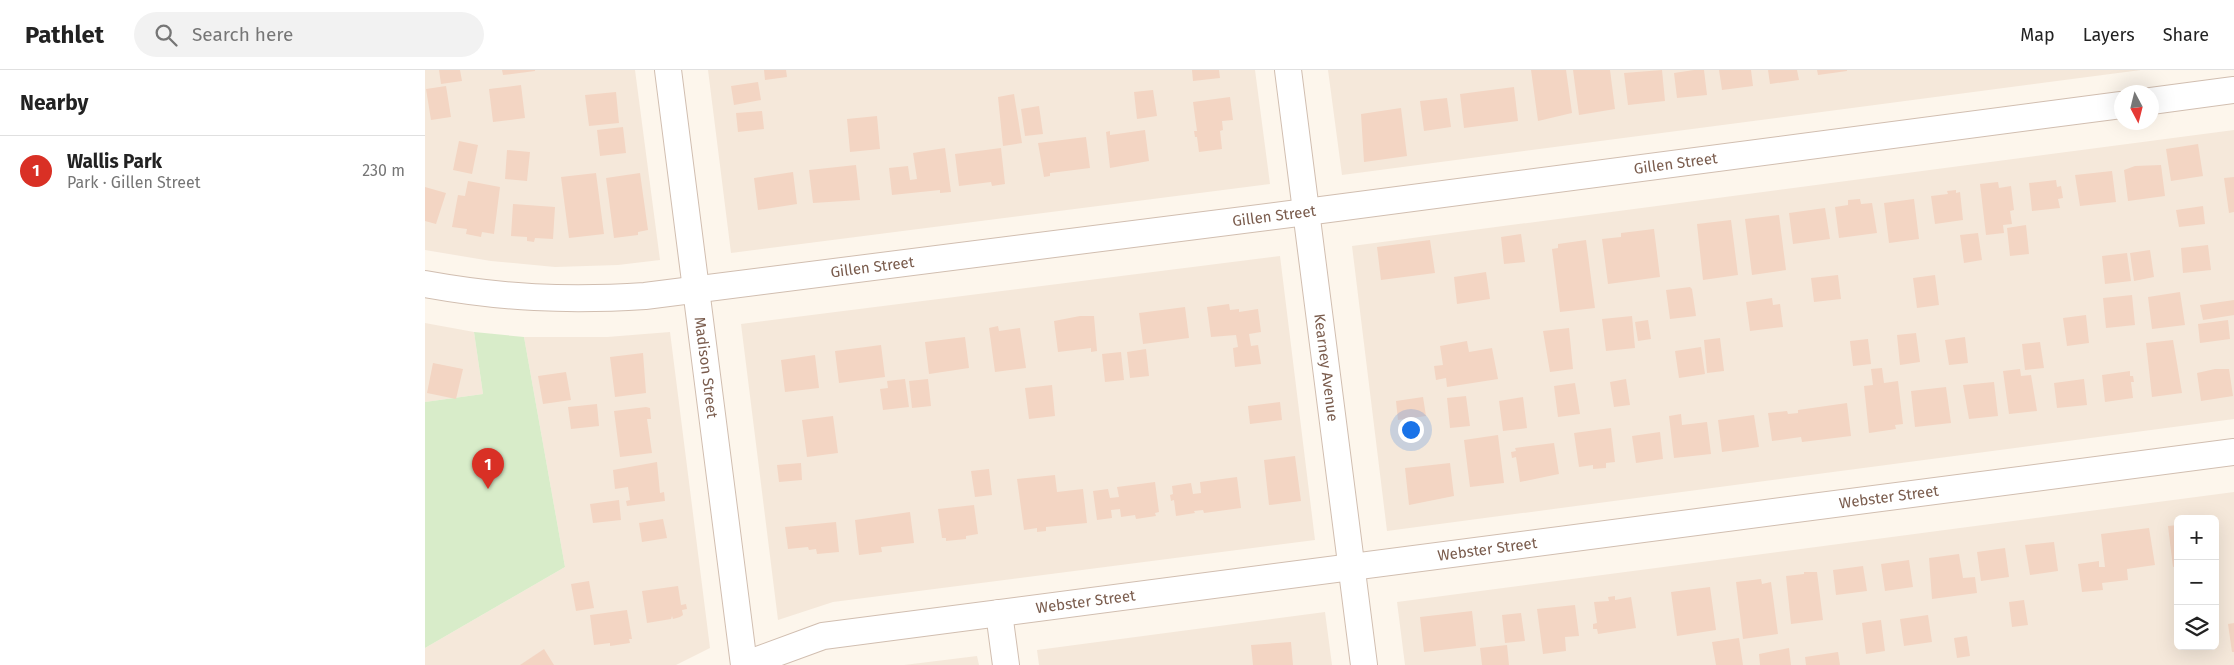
<!DOCTYPE html>
<html lang="en">
<head>
<meta charset="utf-8">
<style>
	body { margin:0; font-family:"Fira Sans",sans-serif; background:#f2f2f2; color:#222 }
	.controls { position:absolute; right:15px; bottom:15px; display:grid; overflow:hidden; border-radius:8px; box-shadow:0 5px 20px #0002 }
	.controls button { width:45px; height:45px; display:grid; place-items:center; padding:0; border:0; border-bottom:1px solid #e0e0e0; background:#fff; color:#222; font:25px sans-serif }
	.compass { position:absolute; left:1689px; top:15px; width:45px; height:45px; border-radius:50%; background:#fff; box-shadow:0 5px 20px #0002; rotate:173deg }
	.you { position:absolute; left:985px; top:359px; width:18px; height:18px; margin:-12px; border:4px solid #fff; border-radius:50%; background:#1a73e8; box-shadow:0 0 0 8px #1a73e833 }
	.badge { display:grid; place-items:center; width:32px; height:32px; border-radius:50%; background:#d93025; color:#fff; font-size:16px; font-weight:700 }
	.pin { position:absolute; translate:-50% -41px; filter:drop-shadow(0 1px 2px #0008) }
	.pin::after { content:''; position:absolute; top:26px; width:18px; height:15px; background:inherit; clip-path:polygon(0 0,100% 0,50% 100%) }
	.list { margin:0; padding:0; list-style:none }
	h2 { display:flex; justify-content:space-between; align-items:center; height:65px; margin:0; padding:0 20px; font-size:21px }
	h2 small { font-size:16px; font-weight:400; color:#767676 }
	.list li { display:grid; grid-template-columns:32px 1fr auto; gap:15px; align-items:center; box-sizing:border-box; height:70px; padding:0 20px; border-top:1px solid #e0e0e0 }
	.list b { display:block; font-size:19px; white-space:nowrap }
	.list p { margin:0; font-size:16px; white-space:nowrap; color:#767676 }
	.list em { font-size:16px; font-style:normal; color:#767676 }
	.icon { flex:none; width:28px; height:28px; fill:none; stroke:currentColor; stroke-width:2; stroke-linecap:round; stroke-linejoin:round }
	.map { position:relative; flex:none; width:1809px; height:595px; overflow:hidden }
	header { display:flex; align-items:center; gap:30px; box-sizing:border-box; height:70px; padding:0 25px; background:#fff; border-bottom:1px solid #e0e0e0 }
	header strong { font-size:24px }
	nav { display:flex; gap:28px; margin-inline-start:auto; font-size:18px }
	.search { width:350px; height:45px; background:#f2f2f2; display:flex; align-items:center; gap:12px; box-sizing:border-box; padding:0 18px; border-radius:28px; color:#767676; font-size:19px }
	main { display:flex }
	aside { flex:1; background:#fff }
	.map>svg:first-child { display:block }
	.residential { fill:#f5e8da; fill-rule:evenodd }
	.green { fill:#d8ecc9 }
	.building { fill:#f3d5c3 }
	.lines { fill:none; stroke-linecap:round; stroke-linejoin:round }
	.minor-casing { stroke:#d1beb0; stroke-width:28 }
	.minor { stroke:#fff; stroke-width:26 }
	.labels { text-anchor:middle; dominant-baseline:central; stroke-width:4; stroke-linejoin:round; paint-order:stroke }
	.street-label { font-size:15px; fill:#7a5c4d; stroke:#fffaf3 }
</style>
</head>
<body>
<header>
<strong>Pathlet</strong>
<div class="search"><svg class="icon" aria-label="search" viewBox="0 0 24 24"><circle cx="10" cy="10" r="6"/><path d="M15 15l6 6"/></svg>Search here</div>
<nav><a>Map</a><a>Layers</a><a>Share</a></nav>
</header>
<main>
<aside>
<h2>Nearby<small></small></h2>
<ul class="list">
<li><span class="badge">1</span><div><b>Wallis Park</b><p>Park · Gillen Street</p></div><em>230 m</em></li>
</ul>
</aside>
<div class="map">
<svg width="1809" height="595" viewBox="0 0 1809 595">
	<rect width="100%" height="100%" fill="#fdf6ec"/>
	<path class="residential" d="M0,0H210L235,190L193,195L130,197L66,191L0,180Z
		M283,0H830L845,114L306,183Z
		M903,0H1716L917,105Z
		M1809,60V349L962,461L927,176Z
		M855,186L890,470L408,532L353,550L316,254Z
		M0,253L49,262L58,324L0,332Z
		M245,262L285,578L251,595H0V578L140,497L99,267H182Z
		M1809,422V595H980L972,532ZM1753,449H1790V576H1753Z
		M900,542L907,595H614L612,580Z
		M552,586L554,595H479Z"/>
	<path class="green" d="M49,262L99,267L140,497L0,578V332L58,324Z"/>
	<path class="building" d="M14,0H35L37,11L16,14Z
		M77,0H110V1L78,5Z
		M339,0H361L362,7L340,10Z
		M767,0H794L795,8L768,11Z
		M1106,0H1141L1147,43L1113,51Z
		M1148,0H1185L1190,39L1154,45Z
		M1237,0L1240,31L1203,35L1199,3Z
		M1269,0H1279L1282,25L1252,28L1249,3Z
		M1294,0H1326L1328,16L1297,20Z
		M1343,0H1372L1374,10L1345,14Z
		M1392,0H1422V1L1393,5Z
		M333,12L336,30L309,35L306,16Z
		M96,15L100,48L68,52L64,19Z
		M21,16L26,47L6,50L1,19Z
		M1089,17L1093,51L1039,58L1035,24Z
		M728,20L732,46L712,49L709,22Z
		M191,22L194,53L164,56L160,25Z
		M589,24L597,73L578,76L573,27Z
		M805,27L808,50L797,51L798,60L795,61L797,79L774,82L772,67H770L769,61H772L768,32Z
		M1022,28L1026,57L999,61L995,31Z
		M614,36L618,64L600,66L596,39Z
		M976,38L982,86L939,92L936,44Z
		M337,41L339,59L313,62L311,43Z
		M452,46L455,79L425,82L422,49Z
		M198,57L201,83L175,86L172,60Z
		M720,60L724,91L685,98L681,62L685,61V65Z
		M661,67L665,98L625,103V106L619,107L613,73Z
		M34,71L53,75L47,104L28,100Z
		M1773,74L1778,106L1746,111L1741,79Z
		M520,78L526,122L515,123V120L467,125L464,98L483,96L485,110L492,109L488,83Z
		M576,78L580,114L567,116L566,112L534,116L530,84Z
		M82,80L105,82L102,111L80,109Z
		M431,95L435,130L388,133L384,100Z
		M1736,95L1740,126L1703,131L1699,100L1710,96Z
		M1687,101L1691,132L1655,136L1650,105Z
		M368,102L372,134L333,140L329,108Z
		M171,103L179,164L144,168L136,107Z
		M215,103L223,160L213,162V165L189,168L181,108Z
		M1809,107V142L1804,143L1799,108Z
		M1631,110L1632,117L1636,116L1638,128L1633,129L1635,138L1607,141L1604,113Z
		M43,111L75,117L69,164L57,162L56,167L41,164L42,159L27,157L33,125L40,126Z
		M1573,112L1574,118L1586,116L1589,140L1585,141L1587,154L1578,155L1579,163L1561,165L1555,114Z
		M0,117L21,123L11,154L0,151Z
		M1531,120V123L1535,122L1538,150L1510,154L1506,126L1523,124L1522,121Z
		M1435,129L1436,134L1447,133L1452,163L1414,168L1410,137L1423,135V130Z
		M1489,129L1494,169L1464,173L1459,133Z
		M88,134L130,137L128,169L110,168L109,172L102,171V167L86,166Z
		M1778,136L1780,154L1754,157L1751,140Z
		M1400,138L1405,169L1368,174L1364,143Z
		M1354,145L1361,200L1327,205L1320,149Z
		M1306,150L1313,205L1278,210L1272,154Z
		M1601,155L1604,184L1585,186L1582,158Z
		M1229,159L1235,207L1183,214L1177,169L1196,167V163Z
		M1553,163L1557,190L1539,193L1535,165Z
		M1096,164L1100,192L1079,194L1076,167Z
		M1005,170L1010,203L956,210L952,177Z
		M1161,170L1170,238L1135,242L1127,179L1133,178V174Z
		M1783,175L1786,200L1758,203L1756,178Z
		M1725,180L1729,207L1709,211L1705,183Z
		M1702,183L1706,211L1680,214L1677,186Z
		M1061,202L1065,229L1032,234L1029,207Z
		M1413,205L1416,229L1389,232L1386,208Z
		M1510,205L1514,235L1492,238L1488,208Z
		M1265,217L1267,219L1271,246L1245,249L1241,220Z
		M1755,222L1760,255L1727,259L1723,227Z
		M1707,225L1710,255L1681,258L1678,228Z
		M1347,228L1348,235L1355,234L1358,257L1325,261L1321,232Z
		M1809,230V245L1778,250L1775,235Z
		M804,234L805,240L814,239V242L833,239L836,262L824,264L826,276L833,275L836,294L810,297L808,278L813,277L811,265L786,267L782,237Z
		M760,237L764,268L718,274L714,243Z
		M1661,245L1664,273L1642,276L1638,248Z
		M655,246H669L672,281L666,282V278L633,282L629,251Z
		M1207,246L1210,278L1181,281L1177,249Z
		M1223,250L1226,269L1213,271L1210,252Z
		M1803,250L1805,269L1775,273L1773,254Z
		M573,256L574,261L595,258L601,298L570,302L564,258Z
		M1144,258L1148,299L1125,302L1118,261Z
		M1491,263L1495,292L1475,295L1472,265Z
		M540,267L544,298L504,304L500,272Z
		M1540,267L1543,293L1524,295L1520,270Z
		M1295,268L1299,301L1282,303L1279,270Z
		M1443,269L1446,294L1428,296L1425,271Z
		M1748,270L1757,323L1727,327L1721,273Z
		M1042,271L1044,282L1067,278L1073,309L1022,317L1021,308L1011,310L1009,296L1018,295L1015,276Z
		M1615,272L1619,298L1600,300L1597,274Z
		M456,275L460,307L414,313L410,281Z
		M1276,277L1280,304L1254,308L1250,281Z
		M721,279L724,306L705,308L702,282Z
		M696,282L699,310L680,312L677,284Z
		M218,283L221,323L190,327L185,287Z
		M390,285L394,318L360,322L356,290Z
		M8,293L38,299L31,329L2,323Z
		M1457,298L1459,313L1473,311L1478,354L1470,355L1471,359L1444,363L1439,316L1448,315L1446,299Z
		M1595,299L1596,306L1606,305L1612,341L1584,344L1578,301Z
		M1790,299H1804L1808,326L1776,331L1772,303Z
		M1705,301V306H1708L1709,312H1706L1708,328L1680,332L1677,305Z
		M141,302L146,330L118,334L113,306Z
		M480,309L484,337L458,340L455,319L463,318L462,311Z
		M503,309L506,336L487,338L484,311Z
		M1201,309L1205,335L1189,337L1185,312Z
		M1659,309L1662,335L1632,338L1629,313Z
		M1569,312L1573,346L1544,349L1538,315Z
		M1150,313L1155,344L1133,347L1129,316Z
		M627,315L630,346L604,349L600,318Z
		M1521,317L1526,353L1490,357L1486,321Z
		M1041,326L1045,356L1025,358L1022,328Z
		M998,327L1001,346L973,350L971,331Z
		M1098,327L1102,358L1078,361L1074,331Z
		M855,332L857,350L825,354L823,336Z
		M1422,333L1426,366L1377,372L1376,367L1347,371L1343,343L1362,341L1363,344L1373,343V340Z
		M172,334L174,356L146,359L143,337Z
		M221,337L225,338L226,349H222L227,383L195,387L189,341Z
		M1256,344L1257,355L1282,352L1286,384L1249,388L1244,346Z
		M1329,345L1334,377L1297,382L1293,350Z
		M408,346L413,383L382,387L377,350Z
		M1186,358L1190,392L1181,393V398L1168,399V395L1154,397L1149,363Z
		M1235,362L1238,389L1211,393L1207,366Z
		M1073,365L1079,413L1045,417L1039,370Z
		M1129,373L1134,404L1095,412L1091,387L1087,388L1086,382L1091,381L1090,378Z
		M870,386L876,431L844,435L839,390Z
		M232,392L235,423L239,422L240,431L202,436L201,431L205,430L203,417L190,419L188,400Z
		M376,393L377,410L354,412L352,395Z
		M1025,393L1029,426L984,435L980,398Z
		M564,399L567,425L550,427L546,401Z
		M630,405L632,422L658,419L662,453L621,457V461L612,462V458L599,460L592,409Z
		M812,407L816,438L779,443L778,440L769,441L770,443L751,446L749,430L746,431L745,425L748,424L747,416L766,413L768,424L776,423L775,412Z
		M730,412L734,442L730,443L731,446L711,449L710,445L696,447L695,439L686,440L687,448L672,450L668,421L683,419L685,428L694,427L692,417Z
		M194,430L196,450L168,453L165,434Z
		M549,435L553,464L541,466V469L521,471V468H517L513,439Z
		M485,442L489,473L456,477L457,482L434,485L430,450Z
		M238,449L242,468L217,472L214,453Z
		M411,452L414,482L392,484L391,479L384,480L383,477L363,479L360,457Z
		M1753,455V496L1748,497L1743,456Z
		M1724,458L1730,495L1702,499L1703,510L1677,513L1678,520L1657,522L1653,494L1674,491V497H1680L1676,464Z
		M1629,472L1633,501L1605,505L1600,475Z
		M1580,478L1584,507L1556,511L1552,482Z
		M1534,484L1538,508L1550,507L1552,523L1507,529L1504,488Z
		M1484,490L1488,517L1460,521L1456,494Z
		M1438,496L1442,521L1411,525L1408,500Z
		M1379,502H1392L1398,550L1366,554L1361,506L1379,504Z
		M1336,509L1337,514L1346,512L1353,564L1318,569L1311,512Z
		M164,511L169,538L151,541L146,514Z
		M253,516L256,535L261,534L262,539L257,540L258,545L255,547L248,549L247,546L246,549L222,553L217,521Z
		M1285,517L1291,560L1252,566L1246,522Z
		M1190,526V530L1206,527L1211,558L1173,564L1172,559H1168V554L1172,553L1169,532L1184,531L1183,527Z
		M1599,530L1603,555L1587,557L1584,532Z
		M1150,535L1154,566L1140,567L1141,581L1118,584L1112,539Z
		M202,540L207,569H204L205,573L185,576V573L169,575L165,545Z
		M1047,541L1051,576L999,582L995,547Z
		M1096,543L1100,571L1080,573L1077,545Z
		M1503,545L1507,572L1479,576L1475,549Z
		M1456,550L1460,581L1441,584L1437,553Z
		M1809,553V582H1807L1803,554Z
		M1542,566L1545,586L1532,588L1529,568Z
		M1314,568L1318,595H1291L1287,572Z
		M866,572L868,595H828L826,575Z
		M1082,575L1084,595H1057L1055,578Z
		M1364,578L1366,595H1335L1334,584Z
		M119,579L129,595H95Z
		M1413,582L1415,595H1381L1380,587Z"/>
	<g class="lines">
		<defs>
			<g id="minor">
				<path id="s1" d="M243,0L319,595"/>
				<path id="s2" d="M863,0L939,595"/>
				<path d="M1726,31L1809,20"/>
				<path id="s3" d="M0,214C77,228 142,231 220,226L881,142L1696,35"/>
				<path d="M574,543L581,595"/>
				<path id="s4" d="M319,595L398,566L1809,382"/>
			</g>
		</defs>
		<use href="#minor" class="minor-casing"/>
		<use href="#minor" class="minor"/>
	</g>
	<g class="labels">
		<g class="street-label">
			<text stroke="none"><textPath href="#s3" startOffset="1260">Gillen Street</textPath></text>
			<text stroke="none"><textPath href="#s3" startOffset="855">Gillen Street</textPath></text>
			<text stroke="none"><textPath href="#s3" startOffset="450">Gillen Street</textPath></text>
			<text stroke="none"><textPath href="#s1" startOffset="300">Madison Street</textPath></text>
			<text stroke="none"><textPath href="#s2" startOffset="300">Kearney Avenue</textPath></text>
			<text stroke="none"><textPath href="#s4" startOffset="1159">Webster Street</textPath></text>
			<text stroke="none"><textPath href="#s4" startOffset="754">Webster Street</textPath></text>
			<text stroke="none"><textPath href="#s4" startOffset="349">Webster Street</textPath></text>
		</g>
	</g>
</svg>
<div class="controls">
<button>+</button>
<button>−</button>
<button><svg class="icon" aria-label="layers" viewBox="0 0 24 24"><path d="M12 4l9 5-9 5-9-5zM3 14l9 5 9-5"/></svg></button>
</div>
<svg class="compass" viewBox="-18 -18 36 36"><path d="M0-13l5 13h-10z" fill="#e53935"/><path d="M0 13l5-13h-10z" fill="#767676"/></svg>
<div class="you"></div>
<div class="pin badge" style="left:63px;top:419px">1</div>
</div>
</main>
</body>
</html>
